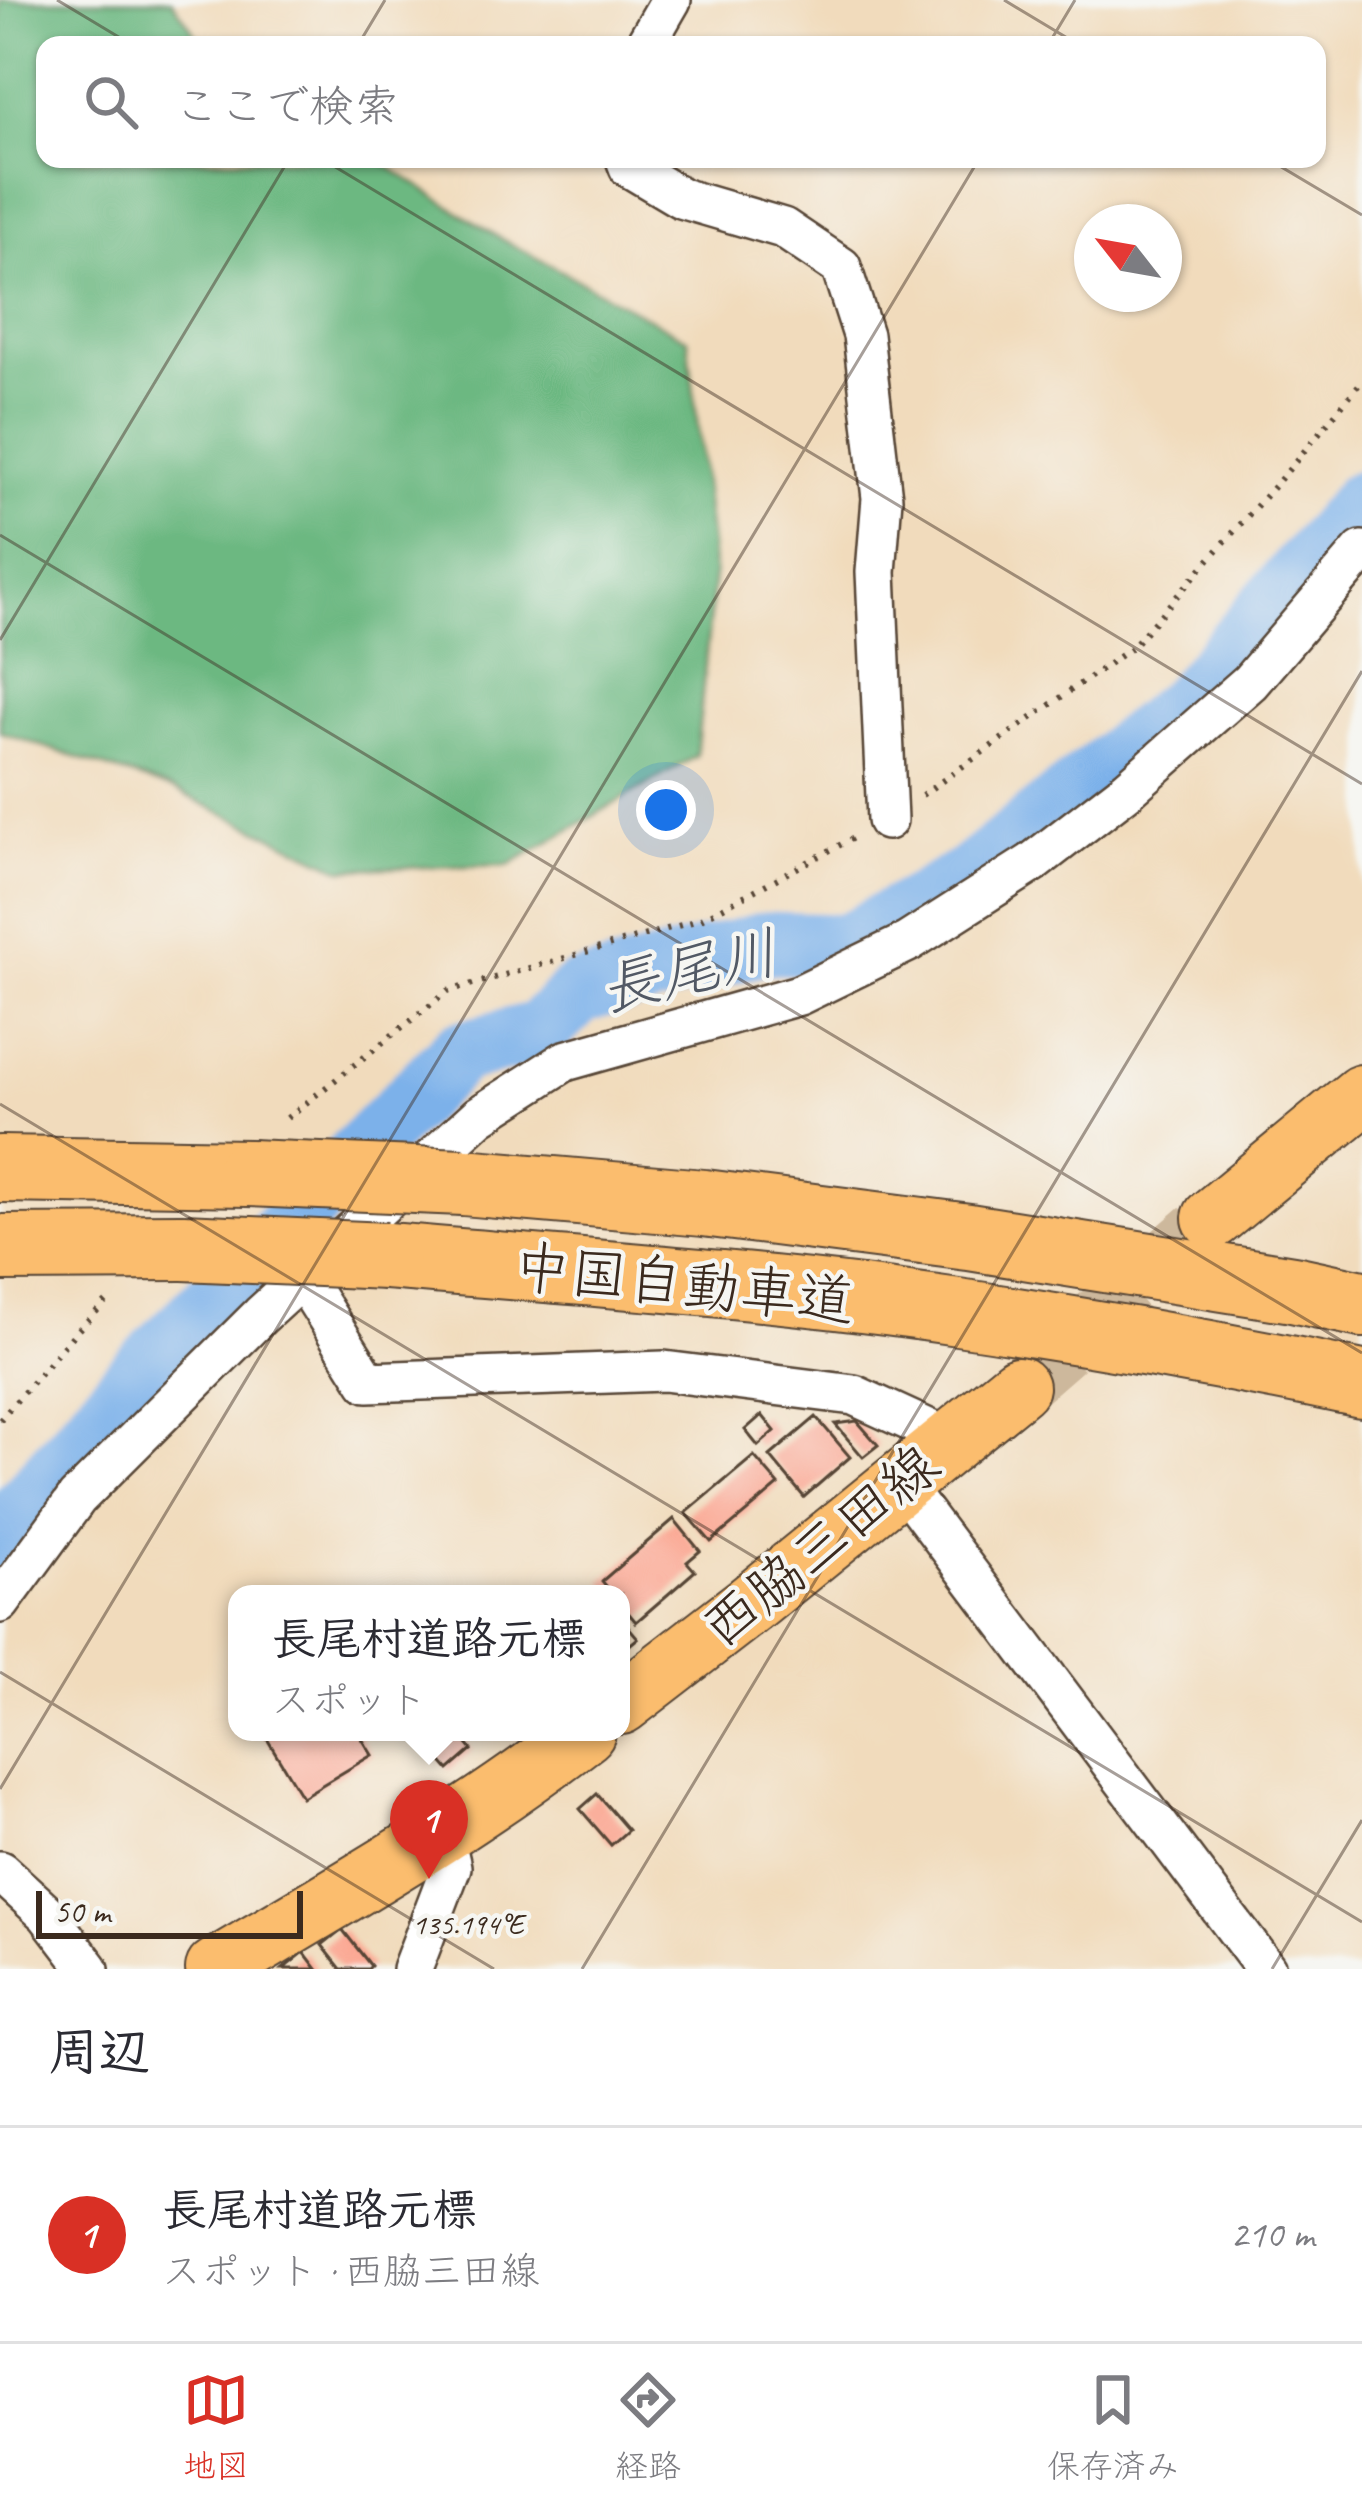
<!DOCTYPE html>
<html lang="ja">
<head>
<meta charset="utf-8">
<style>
	body { margin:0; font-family:Caveat,"Klee One",sans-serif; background:#f2f2f3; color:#2b2b33 }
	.compass { position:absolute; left:1074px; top:204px; width:108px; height:108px; border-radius:50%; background:#fff; box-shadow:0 3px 9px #0004; rotate:301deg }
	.scale { position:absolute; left:36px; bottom:30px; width:267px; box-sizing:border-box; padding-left:12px; border:6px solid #3b2a1e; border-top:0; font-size:33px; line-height:42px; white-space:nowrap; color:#3b2a1e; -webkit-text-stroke:9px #f6f6f2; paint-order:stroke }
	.you { position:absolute; left:666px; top:810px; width:42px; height:42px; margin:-30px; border:9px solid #fff; border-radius:50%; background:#1a73e8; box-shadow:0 0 0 18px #1a73e833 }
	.badge { display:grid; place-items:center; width:78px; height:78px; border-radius:50%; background:#d93025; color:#fff; font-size:39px; font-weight:700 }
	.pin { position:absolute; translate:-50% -99px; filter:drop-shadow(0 3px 6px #0008) }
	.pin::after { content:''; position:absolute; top:63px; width:42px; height:36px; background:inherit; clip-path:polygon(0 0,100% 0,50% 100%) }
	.popup { position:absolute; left:228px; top:1585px; width:402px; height:156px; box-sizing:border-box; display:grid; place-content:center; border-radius:24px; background:#fff; filter:drop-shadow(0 3px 9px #0005); font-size:39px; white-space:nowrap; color:#7c7c81 }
	.popup b { font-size:45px; color:#2b2b33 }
	.popup::after { content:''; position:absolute; left:50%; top:100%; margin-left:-24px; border:24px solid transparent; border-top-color:#fff }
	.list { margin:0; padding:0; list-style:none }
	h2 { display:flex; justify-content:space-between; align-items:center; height:156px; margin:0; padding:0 48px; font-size:51px }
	h2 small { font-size:39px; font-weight:400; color:#7c7c81 }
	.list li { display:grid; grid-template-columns:78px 1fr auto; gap:36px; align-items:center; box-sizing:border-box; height:216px; padding:0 48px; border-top:3px solid #e1e1e2 }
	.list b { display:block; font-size:45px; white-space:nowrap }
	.list p { margin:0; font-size:39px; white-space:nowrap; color:#7c7c81 }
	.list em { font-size:39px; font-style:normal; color:#7c7c81 }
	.icon { flex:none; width:66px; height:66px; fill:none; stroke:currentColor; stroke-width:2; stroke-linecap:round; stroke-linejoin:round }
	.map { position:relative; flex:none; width:1362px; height:1969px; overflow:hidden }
	.search { position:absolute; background:#fff; box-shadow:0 3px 9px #0004; left:36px; right:36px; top:36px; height:132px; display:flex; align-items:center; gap:30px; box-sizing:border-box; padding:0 42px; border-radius:24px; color:#7c7c81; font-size:45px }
	.sheet { height:372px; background:#fff }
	nav { display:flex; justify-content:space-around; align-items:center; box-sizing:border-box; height:168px; border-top:3px solid #e1e1e2; background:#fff; font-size:33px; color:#7c7c81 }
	nav a { display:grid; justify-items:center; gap:6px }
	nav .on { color:#d93025 }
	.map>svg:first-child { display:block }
	.forest { fill:#6cb881; stroke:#547150; stroke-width:3 }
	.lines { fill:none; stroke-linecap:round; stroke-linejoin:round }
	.river { stroke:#7cb1ea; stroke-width:63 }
	.building { fill:#fba590 }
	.primary-tunnel { stroke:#cdb89c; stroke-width:60; stroke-dasharray:60 30; stroke-linecap:butt }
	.minor-casing { stroke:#564536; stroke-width:44 }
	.primary-casing { stroke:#564536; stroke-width:64 }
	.motorway-casing { stroke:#564536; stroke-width:70 }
	.path { stroke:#564536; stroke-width:6; stroke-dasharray:3 9; stroke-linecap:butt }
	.minor { stroke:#fff; stroke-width:39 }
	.primary { stroke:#fbbd6e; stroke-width:60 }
	.motorway { stroke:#fbbd6e; stroke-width:66 }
	.motorway-bridge-casing { stroke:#564536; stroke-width:70; stroke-linecap:butt }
	.motorway-bridge { stroke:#fbbd6e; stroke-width:66 }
	.ticks { fill:none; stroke:#3b2a1e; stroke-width:3; stroke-opacity:0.45 }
	.labels { text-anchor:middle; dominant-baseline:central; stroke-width:9; stroke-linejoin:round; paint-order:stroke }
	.street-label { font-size:57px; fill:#3b2a1e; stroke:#f6f6f2 }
	.water-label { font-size:60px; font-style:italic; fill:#525965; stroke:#f6f6f2 }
	.ticks-label { font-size:30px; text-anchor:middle; fill:#3b2a1e; stroke:#f6f6f2; stroke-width:9; stroke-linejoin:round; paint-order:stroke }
</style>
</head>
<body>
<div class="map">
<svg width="1362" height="1969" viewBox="0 0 1362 1969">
	<rect width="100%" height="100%" fill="#f6f6f2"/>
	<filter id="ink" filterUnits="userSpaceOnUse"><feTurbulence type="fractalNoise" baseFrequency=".00833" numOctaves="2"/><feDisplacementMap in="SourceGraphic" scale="24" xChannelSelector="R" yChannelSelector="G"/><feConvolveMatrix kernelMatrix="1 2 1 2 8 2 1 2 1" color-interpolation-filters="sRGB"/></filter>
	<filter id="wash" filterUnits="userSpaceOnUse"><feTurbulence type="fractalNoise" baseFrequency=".004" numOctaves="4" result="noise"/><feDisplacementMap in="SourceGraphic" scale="48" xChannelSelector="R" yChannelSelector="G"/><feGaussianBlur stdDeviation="2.7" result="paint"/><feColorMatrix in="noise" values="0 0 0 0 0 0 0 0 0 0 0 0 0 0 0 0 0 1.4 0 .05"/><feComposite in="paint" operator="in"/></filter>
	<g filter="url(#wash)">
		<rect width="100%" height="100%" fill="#f1dbbc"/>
		<path class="forest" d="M0,0H172L203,45H45V159H377L496,236L688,339L714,574L696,756L509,865L342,869L174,790L0,732Z"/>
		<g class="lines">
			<path class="river" d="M0,1539L10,1522L130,1383L460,1052L539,1032L579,993L766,943L846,945L969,877L1187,702L1362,501"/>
		</g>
		<g id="blocks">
			<path class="building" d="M762,1415L775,1431L758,1446L745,1430Z
				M816,1417L850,1457L804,1497L770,1456Z
				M857,1421L878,1445L863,1457L835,1424Z
				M754,1456L779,1485L711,1542L686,1513Z
				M674,1519L700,1551L687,1562L695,1571L636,1622L621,1604V1594H613L602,1581Z
				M621,1618L638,1638L621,1652Z
				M263,1732H358L372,1755L302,1797Z
				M450,1732H457L472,1750L449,1770L431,1749Z
				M597,1794L628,1830L611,1845L580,1809Z
				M342,1929L371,1966L368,1969H341L322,1945Z
				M304,1952L317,1969H283Z"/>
		</g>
	</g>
	<g filter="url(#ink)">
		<use href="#blocks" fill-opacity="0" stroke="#564536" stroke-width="3"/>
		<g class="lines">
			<path class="primary-tunnel" d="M1018,1387L1213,1218"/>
			<defs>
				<path id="minor" d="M645,45L671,0
					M626,159L629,167L681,198L783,228L841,267L863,335L882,498L876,572L887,820
					M302,1277L368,1382L664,1371L854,1395L952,1440
					M900,1482L1266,1969
					M0,1603L77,1498L261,1315L479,1116L565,1061L799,995L908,942L1032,863L1128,789L1250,682L1362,551
					M0,1871L47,1914L89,1969
					M412,1969L451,1867L443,1832"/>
				<path id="primary" d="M1213,1218L1362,1095
					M621,1704L752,1603L1018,1387
					M216,1969C342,1894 469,1822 585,1732"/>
				<path id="motorway" d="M0,1169L249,1173
					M463,1182L704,1203L969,1237L1293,1289L1362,1304
					M0,1248L183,1247
					M386,1256C577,1272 769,1284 958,1312C1093,1332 1228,1356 1362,1384"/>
			</defs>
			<use href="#minor" class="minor-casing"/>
			<use href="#primary" class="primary-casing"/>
			<use href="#motorway" class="motorway-casing"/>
			<path class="path" d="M922,795L1131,648L1292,466L1362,381
				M287,1118L448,991L699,920L855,837
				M0,1420L74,1334L108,1300"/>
			<use href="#minor" class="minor"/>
			<use href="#primary" class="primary"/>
			<use href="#motorway" class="motorway"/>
			<defs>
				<path id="motorway-bridge" d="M249,1173L463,1182
					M183,1247L386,1256"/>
			</defs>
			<use href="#motorway-bridge" class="motorway-bridge-casing"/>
			<use href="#motorway-bridge" class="motorway-bridge"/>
		</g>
	</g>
	<path class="ticks" d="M57,0L132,45M1004,0L1079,45M358,45L385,0M1048,45L1075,0M322,159L1362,784M1268,159L1362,215M0,535L1362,1353M0,640L289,159M0,1104L1362,1922M0,1672L494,1969M0,1789L979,159M582,1969L1362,671M1272,1969L1362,1820"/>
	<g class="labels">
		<g class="street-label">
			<text transform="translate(684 1284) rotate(6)">中国自動車道</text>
			<text transform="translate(820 1546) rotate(-39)">西脇三田線</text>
		</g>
		<g class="water-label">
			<text transform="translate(689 971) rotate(-13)">長尾川</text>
		</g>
	</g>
	<g class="ticks-label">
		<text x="468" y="1934">135.194°E</text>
	</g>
</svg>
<svg class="compass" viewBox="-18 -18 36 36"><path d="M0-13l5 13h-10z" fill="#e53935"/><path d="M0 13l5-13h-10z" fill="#7c7c81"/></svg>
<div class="scale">50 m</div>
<div class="you"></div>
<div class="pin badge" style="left:429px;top:1879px">1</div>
<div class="popup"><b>長尾村道路元標</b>スポット</div>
<div class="search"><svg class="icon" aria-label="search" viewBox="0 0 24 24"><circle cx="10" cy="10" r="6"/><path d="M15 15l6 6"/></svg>ここで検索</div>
</div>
<section class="sheet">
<h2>周辺<small></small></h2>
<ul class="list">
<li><span class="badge">1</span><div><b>長尾村道路元標</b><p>スポット · 西脇三田線</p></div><em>210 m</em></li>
</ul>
</section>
<nav>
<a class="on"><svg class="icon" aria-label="map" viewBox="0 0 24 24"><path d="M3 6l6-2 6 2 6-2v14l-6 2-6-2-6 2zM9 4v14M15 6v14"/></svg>地図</a>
<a><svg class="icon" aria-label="directions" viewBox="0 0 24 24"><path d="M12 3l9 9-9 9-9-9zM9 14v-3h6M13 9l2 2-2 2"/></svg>経路</a>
<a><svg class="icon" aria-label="saved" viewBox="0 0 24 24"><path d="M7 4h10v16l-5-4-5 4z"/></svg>保存済み</a>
</nav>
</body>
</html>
